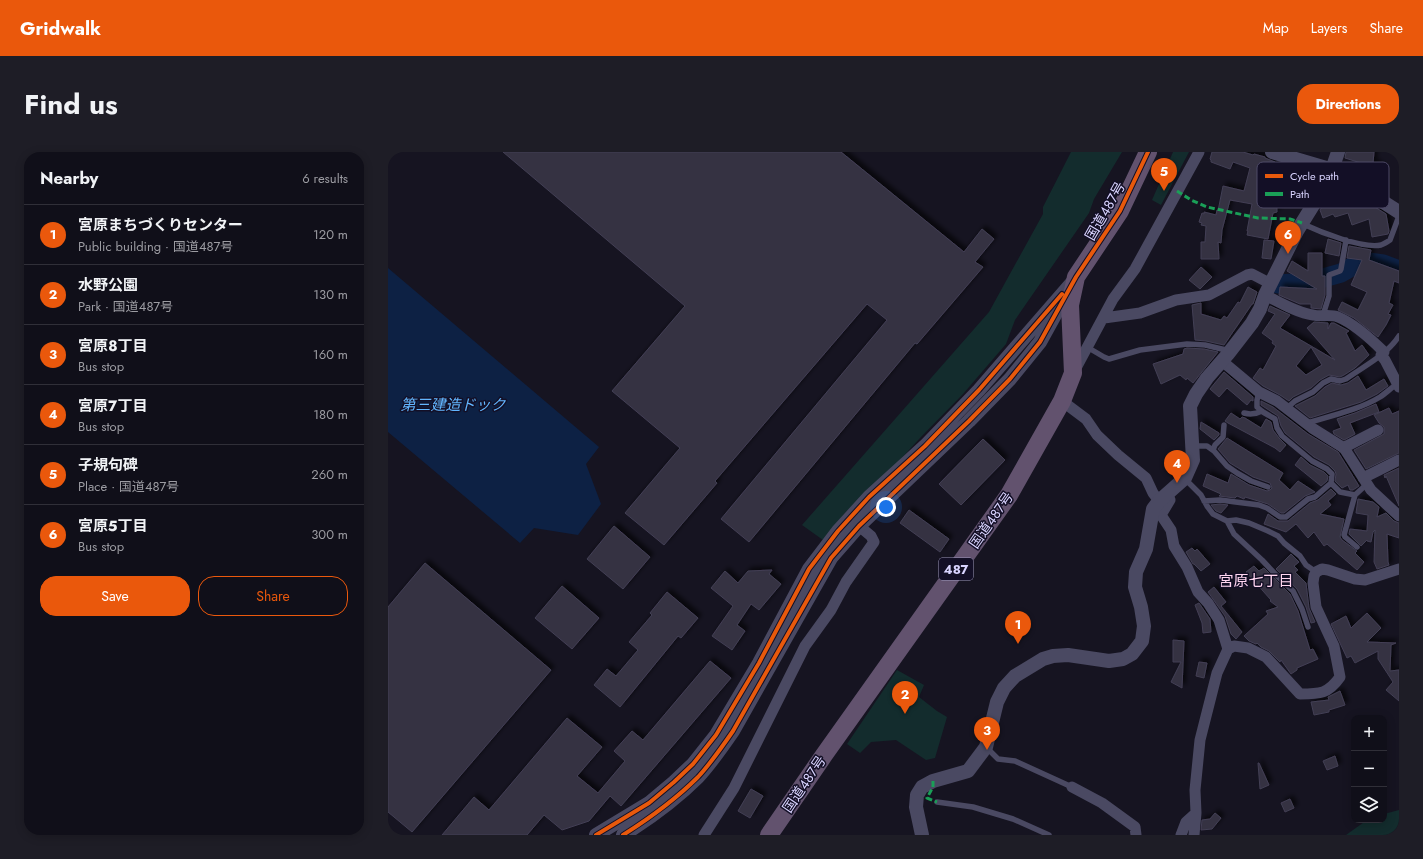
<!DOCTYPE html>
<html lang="en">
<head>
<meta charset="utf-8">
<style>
	body { margin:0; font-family:Jost,"Noto Sans JP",sans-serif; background:#1e1d26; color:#f1f3f6 }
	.controls { position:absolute; right:12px; bottom:12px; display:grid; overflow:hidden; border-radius:8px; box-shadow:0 2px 10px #0003 }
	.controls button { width:36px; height:36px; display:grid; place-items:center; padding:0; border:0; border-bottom:1px solid #302f38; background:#100f19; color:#f1f3f6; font:20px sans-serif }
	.you { position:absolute; left:498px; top:355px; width:14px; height:14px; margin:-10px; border:3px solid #fff; border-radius:50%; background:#1a73e8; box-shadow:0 0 0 6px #1a73e833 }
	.badge { display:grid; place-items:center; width:26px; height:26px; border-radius:50%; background:#ea580c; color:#fff; font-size:13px; font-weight:700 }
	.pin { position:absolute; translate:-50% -33px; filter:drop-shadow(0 1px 2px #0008) }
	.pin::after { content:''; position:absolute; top:21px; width:14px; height:12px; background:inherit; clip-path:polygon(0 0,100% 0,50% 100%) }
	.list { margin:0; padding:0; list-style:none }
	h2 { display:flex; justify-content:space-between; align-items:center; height:52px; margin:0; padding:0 16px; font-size:17px }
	h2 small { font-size:13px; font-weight:400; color:#9c9ca2 }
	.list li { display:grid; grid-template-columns:26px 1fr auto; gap:12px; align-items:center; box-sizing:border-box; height:60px; padding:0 16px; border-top:1px solid #302f38 }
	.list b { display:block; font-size:15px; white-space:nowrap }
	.list p { margin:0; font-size:13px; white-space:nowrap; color:#9c9ca2 }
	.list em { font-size:13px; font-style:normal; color:#9c9ca2 }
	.actions { display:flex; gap:8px; padding:12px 16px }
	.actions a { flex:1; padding:9px 0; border:1px solid #ea580c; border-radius:16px; text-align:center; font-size:14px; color:#ea580c }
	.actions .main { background:#ea580c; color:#fff }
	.icon { flex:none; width:22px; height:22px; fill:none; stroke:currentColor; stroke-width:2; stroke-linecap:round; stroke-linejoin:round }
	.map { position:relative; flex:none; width:1011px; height:683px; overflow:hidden; border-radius:16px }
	header { display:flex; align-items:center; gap:24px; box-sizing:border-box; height:56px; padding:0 20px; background:#ea580c; color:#fff }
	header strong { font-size:19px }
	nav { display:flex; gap:22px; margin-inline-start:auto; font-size:14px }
	.intro { display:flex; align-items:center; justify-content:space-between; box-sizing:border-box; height:96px; padding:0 24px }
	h1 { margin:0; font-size:28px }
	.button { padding:10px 18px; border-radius:16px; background:#ea580c; color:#fff; font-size:14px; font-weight:700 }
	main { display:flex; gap:24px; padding:0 24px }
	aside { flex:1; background:#100f19; border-radius:16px; box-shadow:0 2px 10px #0003 }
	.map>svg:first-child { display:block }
	.green { fill:#132c2d }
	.water { fill:#0d2144 }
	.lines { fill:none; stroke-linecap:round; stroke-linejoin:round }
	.river { stroke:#0d2144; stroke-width:19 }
	.building { fill:#343243; stroke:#433f54; fill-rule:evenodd; filter:url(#shadow) }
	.service { stroke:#4a4962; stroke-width:5.5 }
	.minor { stroke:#4a4962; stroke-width:11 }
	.tertiary { stroke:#4a4962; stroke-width:14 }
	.trunk { stroke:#62526e; stroke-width:18 }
	.quiet { stroke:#1a9f57; stroke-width:3; stroke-dasharray:6 3; stroke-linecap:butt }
	.cycleway-casing { stroke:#130f26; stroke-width:6 }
	.cycleway { stroke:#e8590c; stroke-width:4 }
	.labels { text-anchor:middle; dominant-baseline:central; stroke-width:3; stroke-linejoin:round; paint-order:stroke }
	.shield { fill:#130f26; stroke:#9e99be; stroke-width:1 }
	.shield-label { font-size:13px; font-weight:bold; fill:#d9d4ff }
	.street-label { font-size:14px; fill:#d9d4ff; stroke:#130f26 }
	.water-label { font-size:15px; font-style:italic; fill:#62b6ff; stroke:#130f26 }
	.neighbourhood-label { font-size:15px; fill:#ffd6f0; stroke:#130f26 }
	.key { fill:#130f26; stroke:#4e4a67; stroke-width:1 }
	.key-label { font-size:11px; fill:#d9d4ff }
</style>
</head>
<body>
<header>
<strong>Gridwalk</strong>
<nav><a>Map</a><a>Layers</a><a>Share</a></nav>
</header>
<div class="intro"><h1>Find us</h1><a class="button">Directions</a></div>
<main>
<aside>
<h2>Nearby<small>6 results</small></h2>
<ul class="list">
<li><span class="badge">1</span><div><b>宮原まちづくりセンター</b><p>Public building · 国道487号</p></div><em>120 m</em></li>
<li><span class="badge">2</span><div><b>水野公園</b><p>Park · 国道487号</p></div><em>130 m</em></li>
<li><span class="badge">3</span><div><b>宮原８丁目</b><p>Bus stop</p></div><em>160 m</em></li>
<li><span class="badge">4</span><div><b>宮原７丁目</b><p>Bus stop</p></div><em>180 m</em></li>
<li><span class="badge">5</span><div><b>子規句碑</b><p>Place · 国道487号</p></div><em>260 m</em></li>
<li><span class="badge">6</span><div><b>宮原５丁目</b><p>Bus stop</p></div><em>300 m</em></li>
</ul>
<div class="actions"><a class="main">Save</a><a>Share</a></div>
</aside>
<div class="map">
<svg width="1011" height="683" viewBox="0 0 1011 683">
	<defs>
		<filter id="shadow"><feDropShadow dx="3.5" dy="-3.5" stdDeviation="2" flood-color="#0009"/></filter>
	</defs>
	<rect width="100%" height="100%" fill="#161421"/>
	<path class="green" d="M683,0H734L706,47L701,61L638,152L627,168L618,192L575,242L532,286L499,322L457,361L435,388L414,373L601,160L655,62V55Z
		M785,0H801L773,53L764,48Z
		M509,518L536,533L531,545L549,559L559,565L547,606L538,608L508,588L483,590L472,601L459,592Z
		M1011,658V683H958L979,668H996V662Z"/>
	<path class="water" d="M0,116L211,295L198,312L213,352L190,383L146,376L132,391L0,280Z"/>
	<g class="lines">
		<path class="river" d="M890,132L921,130L953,121L974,109L995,112L1011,118"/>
	</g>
	<path class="building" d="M115,0H453L576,100L594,77L606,87L587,110L595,115L529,192L527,191L361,390L333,367L499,168L479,152L327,329L329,331L276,393L237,361L292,296L224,239L297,154Z
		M824,0H855L865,3L866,2L877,5V6L887,10L889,60L885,61L880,87L859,83L860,79H859L864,52L842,48L834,78L833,91L830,90L831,107H813V90H817L818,74L813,73L814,71L811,70L814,61L816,62V60L828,63L829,58L830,59L835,34L856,39L862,16L845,10L842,17L823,10V8L822,7Z
		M958,0H986L985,11L992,14L984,29L977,25L978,23L969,17L973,11L957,6Z
		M950,31L961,38L965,50L974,47L998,62L1001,79L1000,82L984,85L981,67L964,73L960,61L947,65L945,62L935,66L932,58L939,47L950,43L947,33Z
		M940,87L953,91L951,104L937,101Z
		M876,88L886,89L883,107L874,106Z
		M961,94L983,98L981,108L1011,119V131L1006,129L1001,151L1005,153L1000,162L1003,163L998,173L990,185L966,166L950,158L954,150L970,158L979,140L963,133L974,108L959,106Z
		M920,101H934V124H937V143L933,157L923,156V152H912L891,143L892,135L929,137L899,119L904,109L920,119Z
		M813,115L824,125L812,137L801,128Z
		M860,135L869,140L865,152H864L836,193L818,189L807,188L804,153L813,151V162L833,168L836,164L839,166L850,150L852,151Z
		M882,154L902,163L892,176L947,208L919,176L926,170L940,171V177L943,171H946L959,178L961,179L958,181L967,199L974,193L981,203L967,216L956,223L952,225L941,223L932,228L923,236L905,245L901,249L892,243L875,234L865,226L872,216L875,218L888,194L884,191L885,189L874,181L887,162L880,159ZM923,195L934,213L918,223L908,214Z
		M799,196L816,197L830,200L805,231L799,226L798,228L792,223L773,232L765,212L795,202L796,197Z
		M836,220L865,245V249L863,248L859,253L839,236L831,245L822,237Z
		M970,224L978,238L996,227L1000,234L989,242L973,250L922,266L907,254L927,244L937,235L944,231L953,233L960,231Z
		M873,249L885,255L920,282L950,300L971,334L965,338H962L960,333L954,336L947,329L948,322L947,319L941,313L926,305L897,281L893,274L890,264L873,253Z
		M988,252L991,260L962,271L967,282L956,288L946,282L945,279L953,276L949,267L967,261Z
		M1001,256L1004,262L1011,259V301L978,317L966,298L996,282V275L991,271L986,263Z
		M843,261L852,267L854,265L857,266L873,276L878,267L883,270L885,278L891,286L898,293L892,300L887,296L840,271L837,269Z
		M813,270L831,281V283L826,288L812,277Z
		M839,286L895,321L891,328L902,338L910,329L927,340L917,344L896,361H893L880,352L857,345L856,347L849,344L847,346L831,344L833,342L815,334L819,322L840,331L843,322L861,333L879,339L882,338L884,336L882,331L865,325L842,311L830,297Z
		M595,287L617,308L573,353L551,332Z
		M913,305L922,313L936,320L940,324L939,329L933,334L907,313Z
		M1011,316V354L998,324L997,326L996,323Z
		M943,337L948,342L940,349L943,353L932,362L956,367L952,385L954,388L969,399L967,401L976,410L969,418L939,392L936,394L926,380L920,386L908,372L898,380L876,372L880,362L890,369H900L922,351L930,348Z
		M970,347L985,350L991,355L989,365L998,361L1006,369L1011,371V386L999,382L1000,410L1001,413L989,417L986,410L987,378L985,380L983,390L979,389V388L973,394L961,382L962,377L979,379L980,363L968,361Z
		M832,352L840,353L833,361L828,359L823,353Z
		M521,358L561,387L552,400L512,371Z
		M226,374L262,405L235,437L199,407Z
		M804,396L807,399L809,397L822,412L813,419L806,412H805L798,400Z
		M903,402L911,410L906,414L910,418L907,420L918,431L921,456L927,470L923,471L918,455L909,437L888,417Z
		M37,411L163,518L24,680L0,660V455Z
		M866,414L871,419L876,416L902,442L910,459L922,498L925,497L930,507L909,516V518L903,522L893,508L892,510L881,499L873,495L869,491L868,492L861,489L856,484L880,462L878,459L890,455L882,449L883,448L858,420Z
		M384,418L381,422L393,432L371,458L363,452L349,473L357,479L344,498L324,484L345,454L323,436L337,419L350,431L360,419Z
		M174,434L211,466L184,497L147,466Z
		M826,435L838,450L833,454L854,480L848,487L843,482L837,464L820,440Z
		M279,440L310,466L293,486L290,484L232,555L206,533L219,517L228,524L250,498L241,490L264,463L262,461Z
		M811,451L822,467L823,480L815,481L814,471L807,453Z
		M979,461L993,476L979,490L1008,491L1003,493L1002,519L1011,518V549L998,538L1005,530L990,507V499L967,511L963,504L959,506L943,472L958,464L963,476Z
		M785,488L796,489L794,536L783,530L793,510H785Z
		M322,509L343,526L233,654L222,644L201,669L174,678L156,663L139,683H54L86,645L101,658L179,566L214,595L189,624L210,641L237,609L226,599L244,579L255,588Z
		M811,510L819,511L816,526L808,524Z
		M952,539L957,553L941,558V560L926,563L923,550L941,548L940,545Z
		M947,604L950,614L939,618L935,609Z
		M870,611H871L881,633L872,637Z
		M363,637L375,644L362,666L350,659Z
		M902,647L906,656L897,660L893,651Z
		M827,661L833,666L824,677L813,678L814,668L822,667Z"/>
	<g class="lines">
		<path class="service" d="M915,72C932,80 975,97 993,93C996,92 999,90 1002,88L1011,64
			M935,163L941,144V123L952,119L953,117L958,88
			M699,195L716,205L721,207L752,198L799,192L817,193L842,199
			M871,240L869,248V255L875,260L887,267L889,276L894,284L924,309L939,317L944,322L943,331L952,340L967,343
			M899,256L907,249L925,240L935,231L943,227L952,229L958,227C976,214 999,203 1011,184
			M856,261C863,263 868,262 874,259
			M919,271C942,264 971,258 992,245C998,241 1003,236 1009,232
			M805,294H819L826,299L839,314L849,321L863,329L880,335
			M825,298L827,293L835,285L836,273
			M797,327L813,343L819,354L825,362L839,369L846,382L874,408L890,425L905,439L914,457L920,475
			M816,349L832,348L871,353L879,356L892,365H898L920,347L927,345L943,331
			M839,369L848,368L861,371L880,379L890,384L896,391L912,404L918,413L928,420
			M969,395L957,385L956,383L967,343L979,332
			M598,595L610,607L627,609L684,635
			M549,650L585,655L625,667L661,683"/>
		<path class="minor" d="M877,143C891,150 909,161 925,163C933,165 942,162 950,165C967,172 983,187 996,200
			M716,166L752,161L788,148L821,143L859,123L864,122L883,132
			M993,203L997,208L1011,235
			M834,209L871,240L889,249L924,276L956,296L983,338L1011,364
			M687,218L725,147L747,117L811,0
			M674,249L698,267L709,283L730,303L758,326L765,341L771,349
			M955,296L990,278
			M975,326L1011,308
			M779,341L782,348L773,363L783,378L786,394L799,415L810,440L820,451L831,468L840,497
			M684,635L714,651L747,675L748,683
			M316,683L346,636L417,494L443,458L458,430L486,390L483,384L465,369
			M793,683L798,670L808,661
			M806,683L808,661L807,638L812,588L829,521L840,497L846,494L860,496L878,505L912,542C932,542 940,542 952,525L946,494L928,455L925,431L926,424L928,420L934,417L940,418L967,427L977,428L1011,417"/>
		<path class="tertiary" d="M884,0L945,18L1011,60
			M208,683L261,651L286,630L305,612L328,583L371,511L421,417L450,379L481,345L537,294L591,238L688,126
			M235,683C262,666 287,648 310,625C323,611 334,595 345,579L443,406L471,374L581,269L622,227L652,190L673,152
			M534,683L528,655L529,643L534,635L545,629L580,619L598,595L609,550L616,536L627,524L655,507L665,504L680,503L721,509L735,507L744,502L754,489L756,474L753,455L747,435L748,420L758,397L765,357L771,349L797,326L805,308L802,254L808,242L819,226L840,202L864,171L872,157L877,143L909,79L940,29L950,0"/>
		<path class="trunk" d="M381,683L436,603L621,343L674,249L685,221L682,153L688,125L732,59L760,0"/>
		<path class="quiet" d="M789,39L803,48L819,55L870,66L902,67L914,71
			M545,629V635L539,646L549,650"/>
		<defs>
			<path id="cycleway" d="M208,683L261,651L286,630L305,612L328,583L371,511L421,417L450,379L481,345L537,294L591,238L674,142
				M235,683C262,666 287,648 310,625C323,611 334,595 345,579L443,406L471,374L581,269L622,227L652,190L688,125L732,59L760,0"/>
		</defs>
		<use href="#cycleway" class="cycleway-casing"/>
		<use href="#cycleway" class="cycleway"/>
	</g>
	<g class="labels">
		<rect class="shield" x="551" y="406" width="34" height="22" rx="3"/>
		<g class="shield-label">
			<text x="568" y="417">487</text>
		</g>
		<g class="street-label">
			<text transform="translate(717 59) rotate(-60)">国道487号</text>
			<text transform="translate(603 368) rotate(-55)">国道487号</text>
			<text transform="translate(416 632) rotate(-56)">国道487号</text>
		</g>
		<g class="water-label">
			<text x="65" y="253">第三建造ドック</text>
		</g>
		<g class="neighbourhood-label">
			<text x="868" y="429">宮原七丁目</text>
		</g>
	</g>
	<rect x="869" y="10" width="132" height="46" rx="6" class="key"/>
	<rect x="877" y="22" width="18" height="4" fill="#e8590c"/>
	<rect x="877" y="40" width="18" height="4" fill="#1a9f57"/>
	<g class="key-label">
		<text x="902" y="28">Cycle path</text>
		<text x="902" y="46">Path</text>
	</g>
</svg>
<div class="controls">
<button>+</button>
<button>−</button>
<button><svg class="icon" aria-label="layers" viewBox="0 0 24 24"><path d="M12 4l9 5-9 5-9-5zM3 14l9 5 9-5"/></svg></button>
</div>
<div class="you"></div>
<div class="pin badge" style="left:630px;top:492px">1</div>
<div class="pin badge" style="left:517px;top:562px">2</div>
<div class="pin badge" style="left:599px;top:598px">3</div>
<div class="pin badge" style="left:789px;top:331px">4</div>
<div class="pin badge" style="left:776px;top:39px">5</div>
<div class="pin badge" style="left:900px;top:102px">6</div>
</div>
</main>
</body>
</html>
